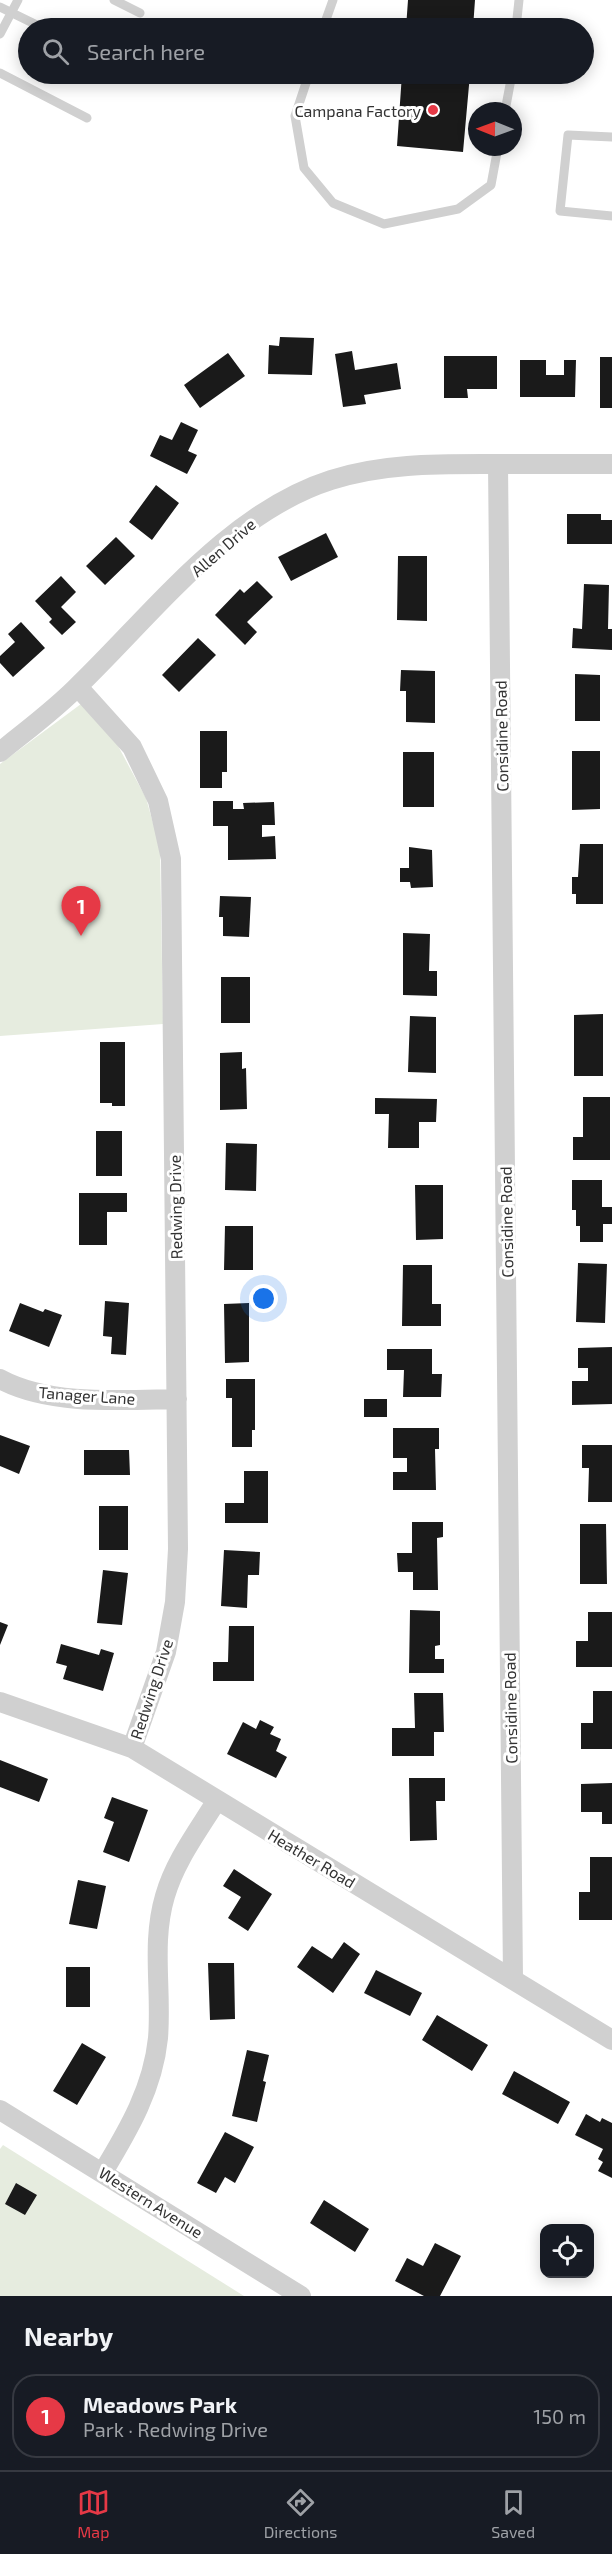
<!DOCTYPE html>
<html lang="en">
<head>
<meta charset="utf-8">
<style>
	body { margin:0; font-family:"Exo 2",sans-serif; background:#242831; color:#f1f3f6 }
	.controls { position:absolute; right:18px; bottom:18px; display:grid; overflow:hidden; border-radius:12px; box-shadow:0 3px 15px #0003 }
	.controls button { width:54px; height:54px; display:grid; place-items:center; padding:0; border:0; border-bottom:2px solid #363941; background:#171b24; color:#f1f3f6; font:30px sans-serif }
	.compass { position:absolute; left:468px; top:102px; width:54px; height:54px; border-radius:50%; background:#171b24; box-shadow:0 3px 15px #0003; rotate:271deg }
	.you { position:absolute; left:264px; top:1299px; width:21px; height:21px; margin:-15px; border:4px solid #fff; border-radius:50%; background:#1a73e8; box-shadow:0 0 0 9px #1a73e833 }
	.badge { display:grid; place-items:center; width:39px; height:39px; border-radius:50%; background:#e63946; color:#fff; font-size:20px; font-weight:700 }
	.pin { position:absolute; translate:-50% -50px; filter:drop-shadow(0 2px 3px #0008) }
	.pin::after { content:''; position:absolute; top:32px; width:21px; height:18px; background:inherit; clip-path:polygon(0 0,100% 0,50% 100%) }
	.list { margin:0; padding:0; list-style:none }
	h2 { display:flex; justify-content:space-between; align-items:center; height:78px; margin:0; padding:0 24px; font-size:26px }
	h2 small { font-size:20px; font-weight:400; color:#9ea1a6 }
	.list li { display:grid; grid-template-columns:39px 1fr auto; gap:18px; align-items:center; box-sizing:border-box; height:84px; margin:0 12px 12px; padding:0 12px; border:2px solid #363941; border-radius:24px }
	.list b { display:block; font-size:22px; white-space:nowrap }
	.list p { margin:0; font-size:20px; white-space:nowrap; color:#9ea1a6 }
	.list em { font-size:20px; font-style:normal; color:#9ea1a6 }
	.icon { flex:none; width:33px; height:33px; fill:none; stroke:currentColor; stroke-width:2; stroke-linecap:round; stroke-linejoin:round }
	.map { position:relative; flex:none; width:612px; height:2296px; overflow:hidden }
	.search { position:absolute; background:#171b24; box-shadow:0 3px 15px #0003; left:18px; right:18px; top:18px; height:66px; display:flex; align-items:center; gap:15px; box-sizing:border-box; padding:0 21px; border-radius:33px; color:#9ea1a6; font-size:22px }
	.sheet { height:174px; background:#171b24 }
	nav { display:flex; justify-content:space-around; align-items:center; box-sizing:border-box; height:84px; border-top:2px solid #363941; background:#171b24; font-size:16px; color:#9ea1a6 }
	nav a { display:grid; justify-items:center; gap:3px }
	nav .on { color:#e63946 }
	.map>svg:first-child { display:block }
	.green { fill:#e6ecdf }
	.building { fill:#1a1a1a }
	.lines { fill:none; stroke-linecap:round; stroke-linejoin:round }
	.service { stroke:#d0d0d0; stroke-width:9 }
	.minor { stroke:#d0d0d0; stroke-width:20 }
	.poi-dot { fill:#e63946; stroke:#fff; stroke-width:2 }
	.labels { text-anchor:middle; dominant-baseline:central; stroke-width:6; stroke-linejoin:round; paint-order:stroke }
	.poi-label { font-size:16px; fill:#333; stroke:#fff; text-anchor:end }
	.street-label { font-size:16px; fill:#333; stroke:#fff }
</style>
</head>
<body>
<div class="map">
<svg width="612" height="2296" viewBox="0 0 612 2296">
	<rect width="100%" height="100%" fill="#fff"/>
	<path class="green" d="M81,704L117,744L146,798L160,848L163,1024L0,1036V764Z
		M3,2145L244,2296H0V2149Z"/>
	<path class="building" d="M408,0H475L473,28H406Z
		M402,74H470L463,152L397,146Z
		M280,337L314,338L312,375L268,374L269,345L279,346Z
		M352,351L355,370L397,363L401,389L364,395L366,404L343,407L335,354Z
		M228,353L245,376L200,408L184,385Z
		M444,356H497V389H467L468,398H444Z
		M600,357H612V408H600Z
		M520,360H546V375H564V360H576L575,397H520Z
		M181,422L198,430L188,451L197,455L187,474L150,456L160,435L172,440Z
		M156,485L179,503L152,540L129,522Z
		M567,514H601V520H612V544H567Z
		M326,533L338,557L291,581L278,557Z
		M116,537L135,556L105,585L86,566Z
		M398,556H427V621L397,620Z
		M61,576L76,592L61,607L76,622L62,635L49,622L52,619L35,601Z
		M257,581L273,597L247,622L257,632L245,645L215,615L240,589L244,593Z
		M584,584L609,585L608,629H612V650L572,648L573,628L582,629Z
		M21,622L45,648L13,677L0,663V656L15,642L8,634Z
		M198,638L216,655L179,692L162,675Z
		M401,670L435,671V723L406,722V691H400Z
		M575,674L600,675V721H575Z
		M200,731H227V772H222V788H200Z
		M572,751H600V809L572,810Z
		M403,752H434V807H403Z
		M213,801H233V809H244L243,803L274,802L275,825H262V837L275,836L276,859L228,860V826H213Z
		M580,844H603V904H576V894H572V877H578Z
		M409,847L432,850L433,887L411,888L410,882H400V868H409Z
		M220,896L251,897L249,937L223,936V917H219Z
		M403,933L430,934L429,971H437V996L403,995Z
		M221,977H250V1023H221Z
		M603,1014V1076H574V1015Z
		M410,1016L436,1017V1073L408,1072Z
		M100,1042H125V1106H112V1103H100Z
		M242,1052V1069L246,1068L247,1109L220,1110V1053Z
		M583,1097H610V1160H573V1137H583Z
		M375,1098L437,1099L436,1122H419V1148H388L389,1114H375Z
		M96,1131H122V1176H96Z
		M226,1143L257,1144L256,1191L225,1190Z
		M572,1180H602V1207H612V1224H603V1242H580V1226H576V1210H572Z
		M415,1185H443V1239L416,1240Z
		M79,1193H127V1212H107V1245H79Z
		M225,1226H253V1270H224Z
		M578,1263L607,1264L605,1323L576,1322Z
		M403,1265H432V1304H441V1326H402Z
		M105,1301L129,1303L126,1355L111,1354L112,1337L103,1336Z
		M20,1303L43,1312L45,1309L62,1315L49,1347L9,1331Z
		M249,1303V1362L225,1363L224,1304Z
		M612,1347V1404L572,1405V1381H588V1368H578V1348Z
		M387,1349H432V1374H442L441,1397H403L404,1370H387Z
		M226,1379H255V1430H252V1447H232V1398H226Z
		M364,1399H387V1417H364Z
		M393,1428H439V1449H435L436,1490H393V1472H407V1458H393Z
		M0,1435L30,1446L19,1474L0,1466Z
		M582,1445H612V1502H588L589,1468H582Z
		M84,1450H129L130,1475H84Z
		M244,1471H268V1523H225V1503H244Z
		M99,1506H128V1550H99Z
		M412,1522H443V1537L437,1538L438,1590H413V1572H398L397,1553H412Z
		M580,1524H606L607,1584H580Z
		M224,1550L260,1552L259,1575H248L247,1608L221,1606Z
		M103,1570L128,1573L122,1625L97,1623Z
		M410,1610L440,1611V1645L435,1646V1659H444V1673H409Z
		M588,1612H612V1667H576V1641H588Z
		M0,1622L8,1625L0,1645Z
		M229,1626H254V1681H213V1662H228Z
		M61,1644L99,1655L101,1649L114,1653L103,1691L63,1679L67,1666L56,1663Z
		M593,1691H612V1749H581V1723H593Z
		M414,1693H443L444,1732H434V1756H392V1728H415Z
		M260,1720L274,1727L270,1734L281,1739L276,1751L287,1757L276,1778L227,1754L243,1722L256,1729Z
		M0,1760L48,1779L39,1802L0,1787Z
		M409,1778H445V1801H436L437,1840L410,1841Z
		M612,1783V1824H602V1812H581V1784Z
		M112,1797L148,1810L129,1862L103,1852L114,1822L104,1818Z
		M590,1857H612V1920H579V1892H590Z
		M234,1869L272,1894L248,1931L228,1918L241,1897L223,1886Z
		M78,1880L106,1886L97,1929L69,1924Z
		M344,1942L360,1954L333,1993L297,1967L312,1946L332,1959Z
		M208,1963H234L235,2019L210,2020Z
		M66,1967H90V2007H66Z
		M376,1970L422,1993L410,2016L364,1993Z
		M437,2015L488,2045L472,2071L422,2040Z
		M82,2043L106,2057L77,2105L53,2091Z
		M247,2050L269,2055L263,2081L266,2082L257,2122L232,2116Z
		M514,2071L570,2102L558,2124L502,2094Z
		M586,2114L600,2122L602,2118L612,2123V2178L598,2171L603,2162L598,2159L603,2149L575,2135Z
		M225,2132L254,2147L235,2183L225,2177L216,2193L197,2183Z
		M16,2183L37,2195L25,2215L5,2204Z
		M324,2200L369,2229L355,2252L310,2223Z
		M435,2243L461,2256L440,2296H424L395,2281L407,2258L423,2266Z"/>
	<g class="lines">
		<path class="service" d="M114,0L140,13
			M0,7L43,28
			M323,28L333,0
			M516,28L519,0
			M0,34L18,0
			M0,73L87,118
			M309,74L295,116L304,168L333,203L384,224L458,209L491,185L498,147
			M505,111L512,74
			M612,137L568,135L560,211L612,216"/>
		<path class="minor" d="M498,464L513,1979
			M78,687L132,747L158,801L171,859L178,1549L175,1602L166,1652L132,1748
			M0,752C27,730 56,709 80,684C154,612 230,512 331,480C383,463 440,464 494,464C533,464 573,464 612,464
			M0,1379C50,1406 122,1400 177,1399
			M0,1702L132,1748L612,2040
			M0,2110L301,2296
			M103,2172C129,2129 153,2088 158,2038C162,1990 151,1943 165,1896C175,1861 198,1831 217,1800"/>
	</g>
	<circle class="poi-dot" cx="433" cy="110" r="6"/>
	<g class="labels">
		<g class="poi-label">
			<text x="421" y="110">Campana Factory</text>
		</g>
		<g class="street-label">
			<text transform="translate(223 547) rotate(-41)">Allen Drive</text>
			<text transform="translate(501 736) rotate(-91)">Considine Road</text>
			<text transform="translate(175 1207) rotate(-91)">Redwing Drive</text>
			<text transform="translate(506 1222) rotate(-91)">Considine Road</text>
			<text transform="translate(87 1395) rotate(4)">Tanager Lane</text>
			<text transform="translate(151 1689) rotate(-72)">Redwing Drive</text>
			<text transform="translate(510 1708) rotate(-91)">Considine Road</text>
			<text transform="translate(312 1858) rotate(31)">Heather Road</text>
			<text transform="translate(151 2202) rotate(32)">Western Avenue</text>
		</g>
	</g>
</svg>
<div class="controls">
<button><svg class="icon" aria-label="locate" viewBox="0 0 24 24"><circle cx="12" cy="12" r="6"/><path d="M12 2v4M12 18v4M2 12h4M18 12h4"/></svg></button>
</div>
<svg class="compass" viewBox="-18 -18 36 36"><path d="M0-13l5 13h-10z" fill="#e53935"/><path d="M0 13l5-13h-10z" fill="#9ea1a6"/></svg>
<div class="you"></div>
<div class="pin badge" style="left:81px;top:936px">1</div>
<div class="search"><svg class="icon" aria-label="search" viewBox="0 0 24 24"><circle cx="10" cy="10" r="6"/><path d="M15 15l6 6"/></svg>Search here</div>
</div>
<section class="sheet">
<h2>Nearby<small></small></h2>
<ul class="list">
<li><span class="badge">1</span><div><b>Meadows Park</b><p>Park · Redwing Drive</p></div><em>150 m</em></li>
</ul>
</section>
<nav>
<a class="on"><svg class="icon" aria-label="map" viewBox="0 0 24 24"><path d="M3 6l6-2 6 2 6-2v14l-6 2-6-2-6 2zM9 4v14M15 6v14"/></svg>Map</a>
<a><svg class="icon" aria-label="directions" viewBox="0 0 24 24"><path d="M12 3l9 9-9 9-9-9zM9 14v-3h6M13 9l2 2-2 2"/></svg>Directions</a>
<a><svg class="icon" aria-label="saved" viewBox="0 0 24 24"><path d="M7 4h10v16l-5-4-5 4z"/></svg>Saved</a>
</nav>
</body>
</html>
